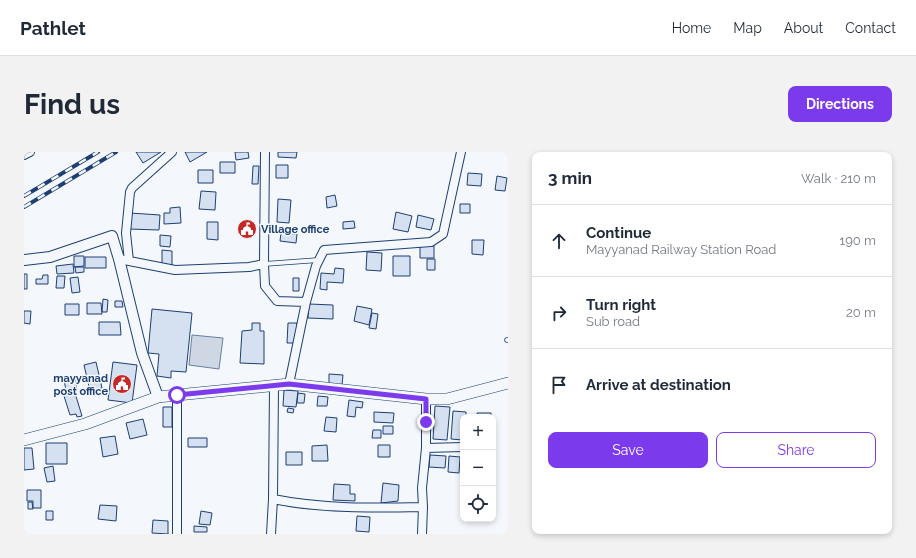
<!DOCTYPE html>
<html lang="en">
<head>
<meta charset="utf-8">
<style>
	body { margin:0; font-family:Raleway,sans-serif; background:#f2f2f3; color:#1f2937 }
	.controls { position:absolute; right:12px; bottom:12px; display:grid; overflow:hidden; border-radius:8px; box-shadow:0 2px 6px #0003 }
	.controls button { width:36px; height:36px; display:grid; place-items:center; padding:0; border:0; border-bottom:1px solid #e0e1e3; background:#fff; color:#1f2937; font:20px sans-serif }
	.stop { position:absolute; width:12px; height:12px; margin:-9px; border:3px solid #7c3aed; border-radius:50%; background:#fff }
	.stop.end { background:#7c3aed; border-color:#fff; box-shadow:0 1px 4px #0008 }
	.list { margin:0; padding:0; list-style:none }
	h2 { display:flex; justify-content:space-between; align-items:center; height:52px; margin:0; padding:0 16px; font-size:17px }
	h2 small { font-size:13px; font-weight:400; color:#747a83 }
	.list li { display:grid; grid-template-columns:26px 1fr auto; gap:12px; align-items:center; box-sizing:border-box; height:72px; padding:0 16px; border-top:1px solid #e0e1e3 }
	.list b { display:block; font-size:15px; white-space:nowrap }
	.list p { margin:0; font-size:13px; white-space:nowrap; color:#747a83 }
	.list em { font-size:13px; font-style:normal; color:#747a83 }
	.actions { display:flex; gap:8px; padding:12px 16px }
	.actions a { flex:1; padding:9px 0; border:1px solid #7c3aed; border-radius:8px; text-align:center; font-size:14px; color:#7c3aed }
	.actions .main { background:#7c3aed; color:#fff }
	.icon { flex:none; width:22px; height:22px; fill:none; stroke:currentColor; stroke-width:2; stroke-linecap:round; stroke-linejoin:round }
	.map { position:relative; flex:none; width:484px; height:382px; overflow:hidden; border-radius:8px }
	header { display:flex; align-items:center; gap:24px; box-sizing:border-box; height:56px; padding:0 20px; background:#fff; border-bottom:1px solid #e0e1e3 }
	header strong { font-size:19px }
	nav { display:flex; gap:22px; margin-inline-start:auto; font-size:14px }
	.intro { display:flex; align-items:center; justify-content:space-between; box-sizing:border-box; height:96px; padding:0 24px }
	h1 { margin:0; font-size:28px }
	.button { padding:10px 18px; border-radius:8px; background:#7c3aed; color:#fff; font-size:14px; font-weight:700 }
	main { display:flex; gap:24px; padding:0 24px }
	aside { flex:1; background:#fff; border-radius:8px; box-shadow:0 2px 6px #0003 }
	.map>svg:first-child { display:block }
	.water { fill:#cfd7e4; stroke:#687fa3 }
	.building { fill:#d5e0f0; stroke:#1d3f73 }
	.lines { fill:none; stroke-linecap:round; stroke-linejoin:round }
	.service-casing { stroke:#1d3f73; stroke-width:5.5 }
	.minor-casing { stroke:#1d3f73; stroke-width:10 }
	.tertiary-casing { stroke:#1d3f73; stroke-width:12 }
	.secondary-casing { stroke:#1d3f73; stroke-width:12 }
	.service { stroke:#f4f7fb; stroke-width:4 }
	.minor { stroke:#f4f7fb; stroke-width:8 }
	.tertiary { stroke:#f4f7fb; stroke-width:10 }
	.secondary { stroke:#f4f7fb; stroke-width:11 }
	.rail-casing { stroke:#1d3f73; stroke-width:4 }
	.rail { stroke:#f4f7fb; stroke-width:2.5; stroke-dasharray:8; stroke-linecap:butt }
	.route { stroke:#7c3aed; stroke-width:5 }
	.labels { text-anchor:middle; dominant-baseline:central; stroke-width:3; stroke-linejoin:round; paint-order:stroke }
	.poi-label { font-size:11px; font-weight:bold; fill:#1d3f73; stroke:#f4f7fb; text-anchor:start }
</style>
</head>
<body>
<header>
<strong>Pathlet</strong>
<nav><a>Home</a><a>Map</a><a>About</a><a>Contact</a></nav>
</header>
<div class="intro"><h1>Find us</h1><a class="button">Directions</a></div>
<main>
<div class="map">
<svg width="484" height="382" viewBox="0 0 484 382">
	<rect width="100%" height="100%" fill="#f4f7fb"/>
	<path class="water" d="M168,183L199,186L195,217L165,213Z"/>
	<path class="building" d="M112,0H137L119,11Z
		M161,0H183L166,10Z
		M211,0H224L225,6L212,8Z
		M254,0H273L272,6L254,5Z
		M196,10H211V21H196Z
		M252,13H264V26H252Z
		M229,14H235L234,32H228Z
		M174,18H189V31H174Z
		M444,21L458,22L457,34L443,33Z
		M473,24L483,26L481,39L471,38Z
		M177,39L192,40L191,58L175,57Z
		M311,43L313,54L303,56L302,45Z
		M254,47L267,48L265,71L253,70Z
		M436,52H446V61H436Z
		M156,55L157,71L140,72V61H146V56Z
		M372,60L388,64L384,80L369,77Z
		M106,61L136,63L135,78L105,77Z
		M394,63L410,67L407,78L392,75Z
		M330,69L331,76L319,77V70Z
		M183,70H194V88L183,87Z
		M218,70L230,71L228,85L218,83Z
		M257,81L273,82L272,91L256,89Z
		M136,83L147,84L146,95L136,94Z
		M448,88H460L459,103L448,102Z
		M396,94H410V106H396Z
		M138,98L148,99V113H138Z
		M343,100L358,101L357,119L342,118Z
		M50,104H60V114L50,115Z
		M369,104H386V124H369Z
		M61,105H82V116H61Z
		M403,107H411V118H403Z
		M49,112L50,121L33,122L32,114Z
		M51,115H60V120L52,121Z
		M311,116L320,117L319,131L303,130V138L296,137L297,121L310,122Z
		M0,122H3V137H0Z
		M19,123H24V132H12V127H18Z
		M33,124H41L40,136H32Z
		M54,125L56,140L48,141L46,126Z
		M269,126H275V139H269Z
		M79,147L84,148L83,160H78Z
		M91,149H98L99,155H91Z
		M63,151H77L78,162H63Z
		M41,152H55V163H41Z
		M285,152L309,153V167L284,166Z
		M333,154L348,157L345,173L330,169Z
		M128,157L168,161L162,220L147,219V226L133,224L135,202L124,201Z
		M0,159H7L6,172L0,171Z
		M348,161L354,162L352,177L345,176Z
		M75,170H96L97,183H75Z
		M228,171H236V179H240V212L216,211L218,179L228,178Z
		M264,171H273L272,191H263Z
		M72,210L78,236L66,239L60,213Z
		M89,210L113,213L108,251L84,248Z
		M305,222L319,223L318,233L305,232Z
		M51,226L53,238L42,239L40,227Z
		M260,238L274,239L272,255L259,254Z
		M51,241L58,264L53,265L52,262L46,263L40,244Z
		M274,241L281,242L280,251H273Z
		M294,244L304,245L303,254H293Z
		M325,248L339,250L338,256L332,255L331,265L323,264Z
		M411,254L426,255L423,288L409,287Z
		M139,255H148V275H139Z
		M264,256L270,257L269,261L263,260Z
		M429,259L442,260V265H439V288L427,287Z
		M350,260L370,261L369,271L350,270Z
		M453,261H467V265H453Z
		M302,265L313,266L312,280L300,279Z
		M119,267L123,283L106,287L102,271Z
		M359,274H369V282H359Z
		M349,278H357V286H348Z
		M91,284L94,302L79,305L76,286Z
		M164,286H183V295H164Z
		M22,291H43V312H22Z
		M303,293L304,309H288V294Z
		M354,293H366V305H354Z
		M0,296H8L10,317L0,318Z
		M262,300H278V313H262Z
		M406,303L422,304L421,316L405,315Z
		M425,304L436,305L435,321L424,320Z
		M29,314L31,329L23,330L20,316Z
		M359,331L375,333L374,349L357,351Z
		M310,332L326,333V342H331V349L309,348Z
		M3,338H17V356H9V349H3Z
		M4,350H8L9,357H4Z
		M76,353L93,354L92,369L74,367Z
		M22,359H29V368H22Z
		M177,359L188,361L186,373L175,372Z
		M333,364L346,365L345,380L332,379Z
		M129,368L144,369V382L128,381Z
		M170,374L183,375V380H170Z"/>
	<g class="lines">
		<defs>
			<path id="service" d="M240,112L295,108
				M483,188H484"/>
			<path id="minor" d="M241,0L240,112L241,134L253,149L282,150
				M0,3L6,0
				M95,107L151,118L225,115L240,112
				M105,109L102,81L106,40L108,36L148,0
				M265,232L282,150L292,114L300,98L407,90L419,82L437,0
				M153,243V382
				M402,296L439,295
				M249,347C298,357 349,356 399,355
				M247,382L249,347L250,234
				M398,382L399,355L398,336L402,296V247"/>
			<path id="tertiary" d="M0,108L26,105L88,84L95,107L118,201L134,245"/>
			<path id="secondary" d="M0,288L61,272L134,245L153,243L265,232L402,247H423L484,231"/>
		</defs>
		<use href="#service" class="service-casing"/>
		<use href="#minor" class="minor-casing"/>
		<use href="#tertiary" class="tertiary-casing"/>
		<use href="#secondary" class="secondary-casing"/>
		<use href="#service" class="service"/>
		<use href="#minor" class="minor"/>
		<use href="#tertiary" class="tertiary"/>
		<use href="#secondary" class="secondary"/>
		<defs>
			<path id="rail" d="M0,44L74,0
				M0,55L92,0"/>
		</defs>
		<use href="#rail" class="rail-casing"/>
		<use href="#rail" class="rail"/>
	</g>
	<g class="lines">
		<path class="route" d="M153,243L265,232L402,247V270"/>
	</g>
	<defs>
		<symbol id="civic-disc" viewBox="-11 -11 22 22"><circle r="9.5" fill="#c62828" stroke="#f4f7fb"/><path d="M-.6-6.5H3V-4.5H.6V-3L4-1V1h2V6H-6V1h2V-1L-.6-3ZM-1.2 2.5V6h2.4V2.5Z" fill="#fff"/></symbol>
	</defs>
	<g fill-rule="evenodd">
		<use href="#civic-disc" x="212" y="66" width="22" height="22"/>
		<use href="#civic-disc" x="87" y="221" width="22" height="22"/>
	</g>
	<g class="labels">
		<g class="poi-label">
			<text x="237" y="77">Village office</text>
			<text x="84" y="226" text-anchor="end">mayyanad<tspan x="84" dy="13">post office</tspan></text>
		</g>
	</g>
</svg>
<div class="controls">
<button>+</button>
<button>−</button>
<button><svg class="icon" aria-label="locate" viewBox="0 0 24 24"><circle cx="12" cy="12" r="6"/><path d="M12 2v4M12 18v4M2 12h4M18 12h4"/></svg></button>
</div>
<div class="stop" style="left:153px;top:243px"></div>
<div class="stop end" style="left:402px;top:270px"></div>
</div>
<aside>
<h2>3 min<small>Walk · 210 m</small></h2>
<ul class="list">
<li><svg class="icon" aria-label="ahead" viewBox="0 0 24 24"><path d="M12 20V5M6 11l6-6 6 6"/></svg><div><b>Continue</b><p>Mayyanad Railway Station Road</p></div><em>190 m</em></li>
<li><svg class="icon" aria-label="right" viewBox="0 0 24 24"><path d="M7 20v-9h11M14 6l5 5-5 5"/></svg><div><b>Turn right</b><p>Sub road</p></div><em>20 m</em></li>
<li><svg class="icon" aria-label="arrive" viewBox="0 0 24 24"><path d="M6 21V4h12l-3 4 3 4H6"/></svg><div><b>Arrive at destination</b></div></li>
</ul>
<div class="actions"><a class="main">Save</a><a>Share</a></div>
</aside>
</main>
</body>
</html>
